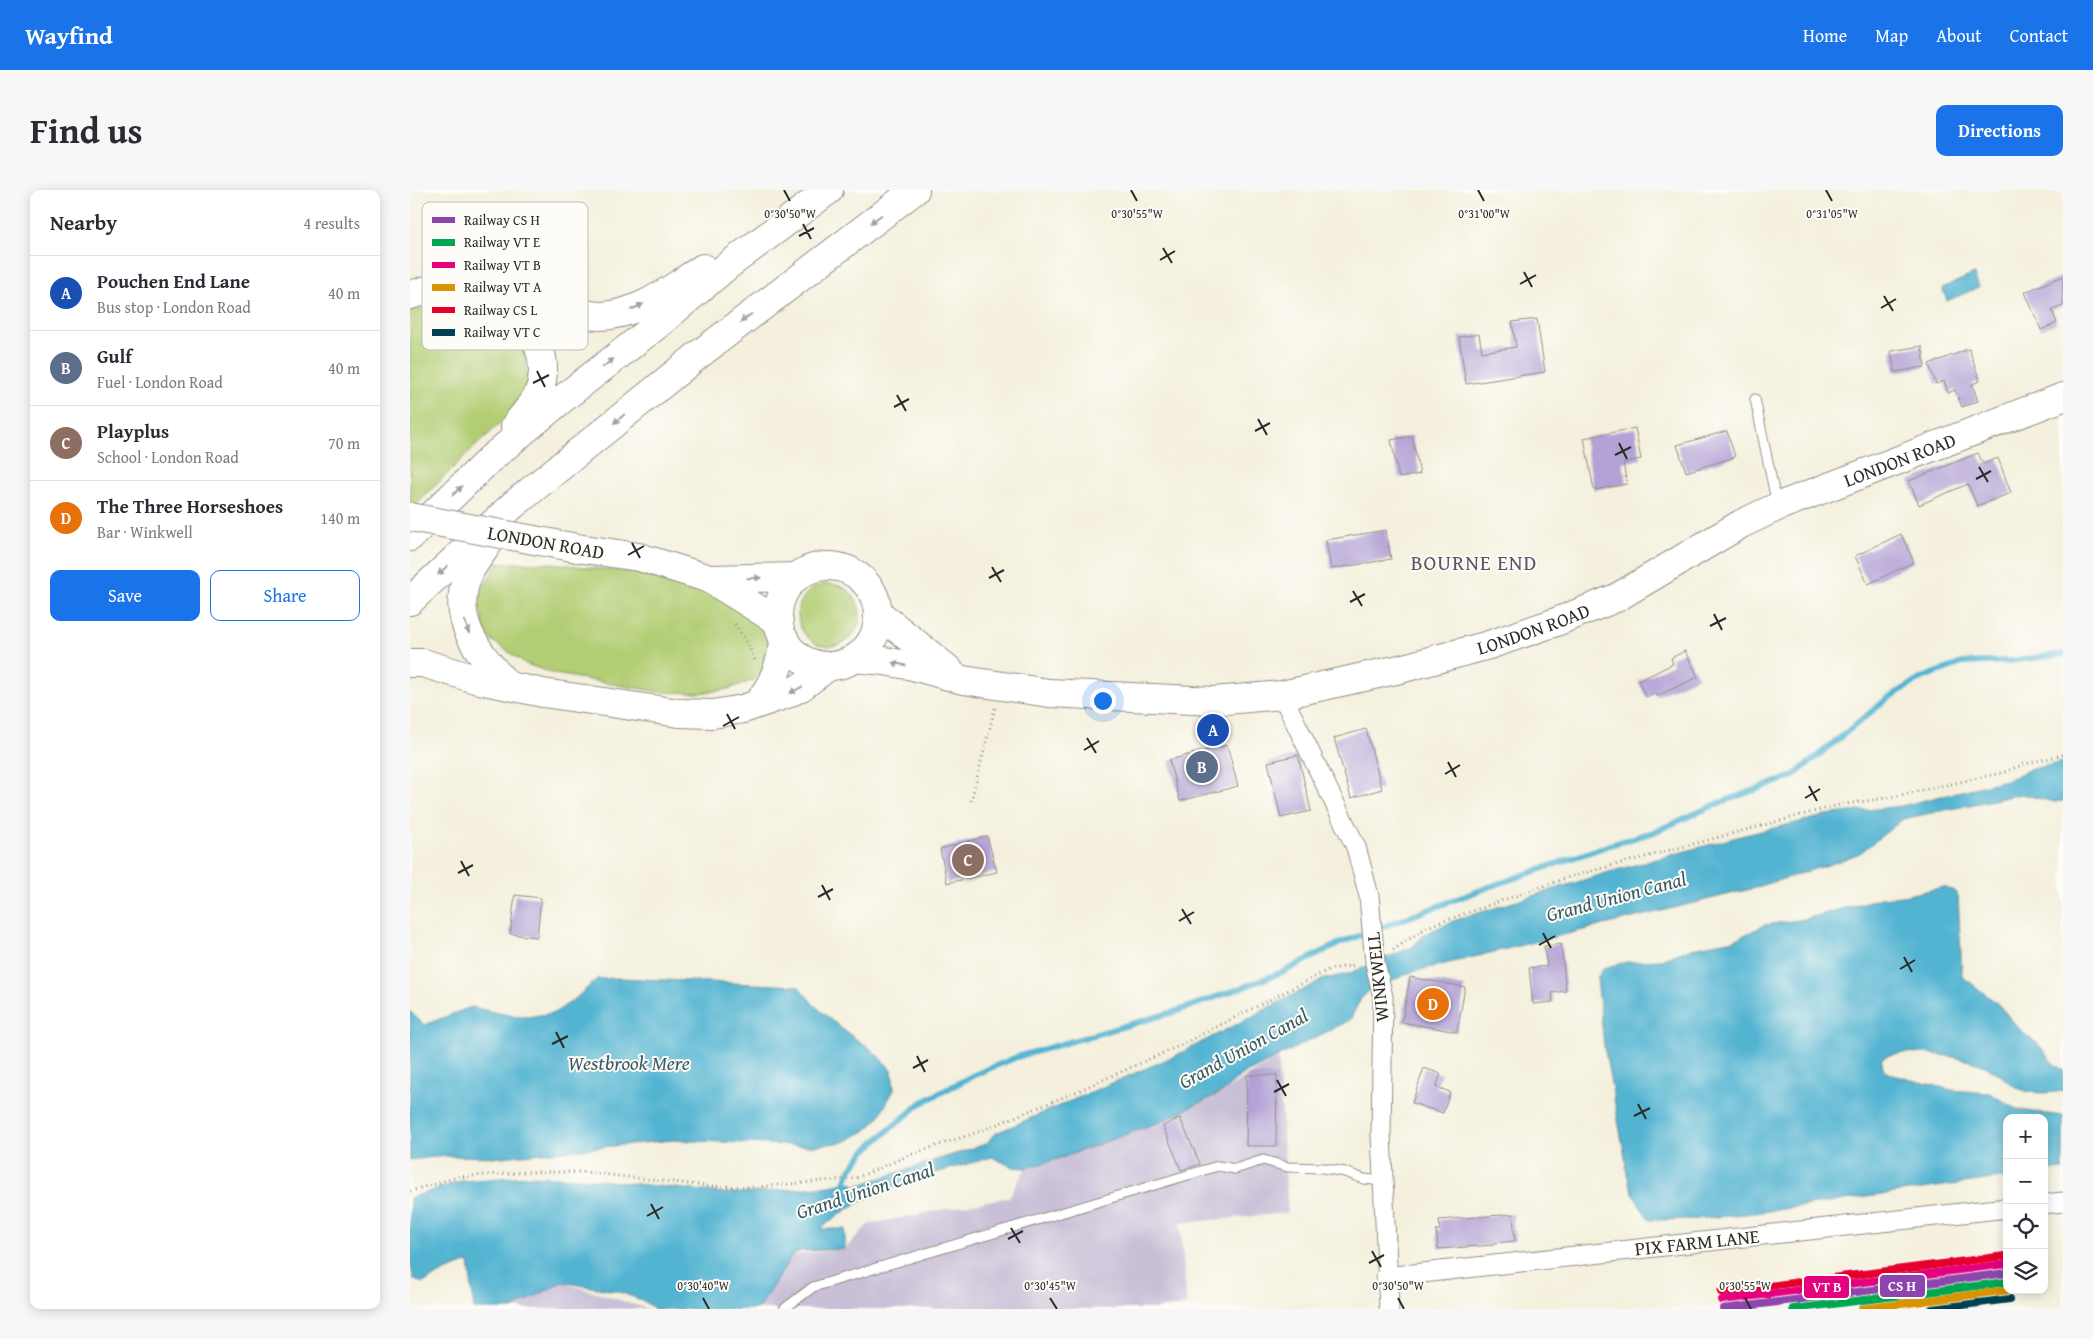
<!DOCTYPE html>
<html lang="en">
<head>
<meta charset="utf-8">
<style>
	body { margin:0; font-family:"Gentium Book Plus",serif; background:#f7f7f7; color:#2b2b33 }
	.controls { position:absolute; right:15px; bottom:15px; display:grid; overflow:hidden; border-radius:10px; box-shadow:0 2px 12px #0003 }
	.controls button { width:45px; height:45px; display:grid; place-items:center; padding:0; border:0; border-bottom:1px solid #e1e1e2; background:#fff; color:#2b2b33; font:25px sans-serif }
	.you { position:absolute; left:692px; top:510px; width:18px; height:18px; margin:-12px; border:4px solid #fff; border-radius:50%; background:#1a73e8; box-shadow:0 0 0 8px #1a73e833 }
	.badge { display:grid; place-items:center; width:32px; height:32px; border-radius:50%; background:#1a73e8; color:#fff; font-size:16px; font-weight:700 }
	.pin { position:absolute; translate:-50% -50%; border:2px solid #fff; box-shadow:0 1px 5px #0006 }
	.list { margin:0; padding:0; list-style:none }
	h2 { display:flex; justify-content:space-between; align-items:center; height:65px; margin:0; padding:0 20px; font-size:21px }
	h2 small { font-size:16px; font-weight:400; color:#7c7c81 }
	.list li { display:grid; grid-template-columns:32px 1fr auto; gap:15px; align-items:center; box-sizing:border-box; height:75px; padding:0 20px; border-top:1px solid #e1e1e2 }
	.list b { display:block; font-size:19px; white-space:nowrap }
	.list p { margin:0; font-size:16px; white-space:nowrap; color:#7c7c81 }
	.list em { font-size:16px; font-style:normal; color:#7c7c81 }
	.actions { display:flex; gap:10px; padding:15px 20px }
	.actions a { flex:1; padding:11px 0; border:1px solid #1a73e8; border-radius:10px; text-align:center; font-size:18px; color:#1a73e8 }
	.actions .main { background:#1a73e8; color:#fff }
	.icon { flex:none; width:28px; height:28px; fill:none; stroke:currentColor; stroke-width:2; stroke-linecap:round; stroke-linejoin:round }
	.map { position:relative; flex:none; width:1653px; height:1119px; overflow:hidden; border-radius:10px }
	header { display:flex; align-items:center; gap:30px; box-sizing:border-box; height:70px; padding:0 25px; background:#1a73e8; color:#fff }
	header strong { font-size:24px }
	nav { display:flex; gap:28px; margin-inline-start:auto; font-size:18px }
	.intro { display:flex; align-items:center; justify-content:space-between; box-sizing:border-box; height:120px; padding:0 30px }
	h1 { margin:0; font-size:35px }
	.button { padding:12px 22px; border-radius:10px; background:#1a73e8; color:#fff; font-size:18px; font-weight:700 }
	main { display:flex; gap:30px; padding:0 30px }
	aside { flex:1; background:#fff; border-radius:10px; box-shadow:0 2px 12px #0003 }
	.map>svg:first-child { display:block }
	.industrial { fill:#c9bfd7 }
	.green { fill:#b2cd73; stroke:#6e7c4f }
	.water { fill:#53b4d1; stroke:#3f707e }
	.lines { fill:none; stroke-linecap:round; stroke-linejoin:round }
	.stream { stroke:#53b4d1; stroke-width:6 }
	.building { fill:#b3a2d5 }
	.lane-casing { stroke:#908e84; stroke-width:11 }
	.street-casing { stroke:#908e84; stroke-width:21 }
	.primary-casing { stroke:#908e84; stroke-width:30 }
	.highway-casing { stroke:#908e84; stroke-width:30 }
	.path { stroke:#908e84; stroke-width:3; stroke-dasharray:1 4; stroke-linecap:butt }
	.lane { stroke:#fff; stroke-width:9 }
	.street { stroke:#fff; stroke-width:19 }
	.primary { stroke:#fff; stroke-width:28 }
	.highway { stroke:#fff; stroke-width:28 }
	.primary-bridge-casing { stroke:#908e84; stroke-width:30; stroke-linecap:butt }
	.primary-bridge { stroke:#fff; stroke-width:28 }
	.rail-1-casing { stroke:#fdfcf7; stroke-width:11 }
	.rail-2-casing { stroke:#fdfcf7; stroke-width:11 }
	.rail-3-casing { stroke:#fdfcf7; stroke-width:11 }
	.rail-4-casing { stroke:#fdfcf7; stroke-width:11 }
	.rail-5-casing { stroke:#fdfcf7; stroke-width:11 }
	.rail-6-casing { stroke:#fdfcf7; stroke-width:11 }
	.rail-1 { stroke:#8e44ad; stroke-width:8 }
	.rail-2 { stroke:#00a651; stroke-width:8 }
	.rail-3 { stroke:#e5007d; stroke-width:8 }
	.rail-4 { stroke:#d89406; stroke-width:8 }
	.rail-5 { stroke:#e4002b; stroke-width:8 }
	.rail-6 { stroke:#004153; stroke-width:8 }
	.oneway { fill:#a0a0a0 }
	.ticks { fill:none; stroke:#2b2b2b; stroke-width:2 }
	.labels { text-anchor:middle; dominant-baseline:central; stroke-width:4; stroke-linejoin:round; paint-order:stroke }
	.street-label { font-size:19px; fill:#2b2b2b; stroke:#fdfcf7 }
	.water-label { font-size:20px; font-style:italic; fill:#395b65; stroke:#fdfcf7 }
	.quarter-label { font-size:21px; letter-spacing:1px; fill:#5b5566; stroke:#fdfcf7 }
	.key { fill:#fdfcf7; stroke:#bebdba; stroke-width:1 }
	.key-label { font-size:14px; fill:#2b2b2b }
	.ticks-label { font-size:12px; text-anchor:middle; fill:#2b2b2b; stroke:#fdfcf7; stroke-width:4; stroke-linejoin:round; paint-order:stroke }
	.line-badge { stroke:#fdfcf7; stroke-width:2 }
	.badge-label { font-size:14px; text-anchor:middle; font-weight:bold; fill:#fff }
</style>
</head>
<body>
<header>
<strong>Wayfind</strong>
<nav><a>Home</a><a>Map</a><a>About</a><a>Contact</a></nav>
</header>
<div class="intro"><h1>Find us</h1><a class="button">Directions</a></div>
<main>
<aside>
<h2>Nearby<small>4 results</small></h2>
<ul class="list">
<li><span class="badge" style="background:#1a4fb4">A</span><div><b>Pouchen End Lane</b><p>Bus stop · London Road</p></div><em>40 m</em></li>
<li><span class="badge" style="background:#5c6f8a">B</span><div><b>Gulf</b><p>Fuel · London Road</p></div><em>40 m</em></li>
<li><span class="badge" style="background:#8d6e63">C</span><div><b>Playplus</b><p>School · London Road</p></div><em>70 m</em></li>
<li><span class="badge" style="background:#e8710a">D</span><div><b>The Three Horseshoes</b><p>Bar · Winkwell</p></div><em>140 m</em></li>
</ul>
<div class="actions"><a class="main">Save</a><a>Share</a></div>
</aside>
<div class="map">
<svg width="1653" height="1119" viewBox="0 0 1653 1119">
	<rect width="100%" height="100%" fill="#fdfcf7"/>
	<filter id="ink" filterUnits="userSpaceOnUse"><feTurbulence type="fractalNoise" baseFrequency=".02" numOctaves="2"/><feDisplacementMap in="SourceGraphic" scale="10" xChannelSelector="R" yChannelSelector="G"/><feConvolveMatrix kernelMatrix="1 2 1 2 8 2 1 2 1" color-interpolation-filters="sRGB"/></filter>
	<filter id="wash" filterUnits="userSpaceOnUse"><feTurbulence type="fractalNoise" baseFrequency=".0096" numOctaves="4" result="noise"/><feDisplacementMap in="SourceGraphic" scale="20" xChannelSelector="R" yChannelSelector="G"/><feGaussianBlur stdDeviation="1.12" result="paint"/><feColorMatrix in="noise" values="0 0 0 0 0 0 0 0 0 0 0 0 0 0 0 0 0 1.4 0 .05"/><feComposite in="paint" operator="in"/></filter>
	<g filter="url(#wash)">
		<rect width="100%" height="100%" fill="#f4f0dd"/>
		<path class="industrial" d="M868,867L878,1023L770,1033L777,1115L746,1119H332L382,1065L435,1059L459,1034L599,1007L616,978L724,941L814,901Z
			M152,1092L238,1119H91Z"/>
		<path class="green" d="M43,114L74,119L100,135L112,152L118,192L97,227L56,265L0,321V121Z
			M88,373H141L216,382L272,392L330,412L356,436L361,468L344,490L318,499L290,503L250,502L145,484L116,474L77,447L67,407Z
			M388 425a31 31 0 1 1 62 0a31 31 0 1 1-62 0Z"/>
		<path class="water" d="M1564,84L1569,97L1537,111L1532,98Z
			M1653,572V611L1644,612L1611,604L1493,629L1450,663L1424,673L1341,699L1002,782L960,800L950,810L940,830L830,886L814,901L752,931L654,967L616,978L603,977L582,967C522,985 459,996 411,1039H435V1059L390,1061L382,1065L350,1116L345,1119H245L232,1110L206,1101L152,1092L102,1119H64L59,1072L35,1081L13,1093L4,1090L0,1072V1008L51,991L117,986L171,988L313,1003H340L419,996L441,992L446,996L576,954L584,944L767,865L914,789L938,784L1002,757L1015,744L1043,731L1199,682L1331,646L1423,624L1491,616L1600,589L1618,580Z
			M1534,697L1544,701L1548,706L1552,786L1588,814L1612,842L1629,855L1644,874L1653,880V901C1640,903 1627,904 1615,901C1601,897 1592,884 1579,878C1558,867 1491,855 1471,869L1474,880L1483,885L1542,900L1579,903L1609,920L1653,926V979L1634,981V928H1597V987L1344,1023L1287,1029L1240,1030C1225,1012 1216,991 1215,967L1194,856L1187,788L1193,779L1200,776L1217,772L1251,770L1282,758L1324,750L1355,735L1395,729L1471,708L1493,706Z
			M210,788L388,796L404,815L432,839L462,860L482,880L484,900L467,930L455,941L434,952L403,956L263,950L92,967L32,966L0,970V821L14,835L61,817L93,824L117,827L144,823L165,809L187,789Z"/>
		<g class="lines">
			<path class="stream" d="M432,1000L440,980L454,962L467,950L511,913L564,885L607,867L770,820L831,798L875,781L930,753L1079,697L1200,655L1244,642L1309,613L1383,586L1478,508L1512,488L1552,473L1600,471L1653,464"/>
		</g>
		<g id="blocks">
			<path class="building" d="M1653,86V116L1642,120L1647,133L1631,140L1615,102Z
				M1127,129L1135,182L1056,194L1049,147L1069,144L1072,162L1106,157L1102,132Z
				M1512,156L1515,177L1485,182L1481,161Z
				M1559,159L1570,191L1562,194L1568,211L1552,217L1545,200L1538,203L1534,191L1526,194L1519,174Z
				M1225,238L1231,269L1213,273L1217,294L1184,300L1174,248Z
				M1317,241L1325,267L1276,282L1267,255Z
				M1002,246L1010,284L989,288L981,250Z
				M1568,263L1573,274L1588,268L1601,303L1567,316L1558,294L1509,315L1499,291Z
				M976,340L981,369L921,379L916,350Z
				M1491,344L1504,372L1458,394L1445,366Z
				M1275,461L1288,487L1247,506L1245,503L1236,507L1228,491L1263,474L1261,468Z
				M956,539L972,599L941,608L924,548Z
				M817,555L828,596L770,611L759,570Z
				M888,565L901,621L871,628L858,572Z
				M577,646L587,682L537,693L530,659Z
				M105,705L131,708L127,747L100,744Z
				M1151,754L1156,801L1142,803L1143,812L1123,814L1119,778L1137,776L1134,756Z
				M1000,787L1055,797L1047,842L992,832Z
				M1014,878L1031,884L1026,897L1040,902L1033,923L1002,913Z
				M837,885H867L866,956H836Z
				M770,928L790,974L771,980L753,936Z
				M1103,1024L1105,1051L1084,1053V1055L1028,1059L1026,1040H1030L1029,1030Z"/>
		</g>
	</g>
	<g filter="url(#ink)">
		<use href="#blocks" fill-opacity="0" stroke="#908e84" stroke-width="1"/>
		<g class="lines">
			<defs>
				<path id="lane" d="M1345,209L1364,301L1368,314
					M374,1119L403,1097L808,976L825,979L853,970L878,977L913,978L935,982L954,989L973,991"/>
				<path id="street" d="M872,505L946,657L959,706L965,773L973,807L971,945L979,1119
					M1634,1014L1653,1012
					M976,1087L1597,1018"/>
				<g id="primary">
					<path d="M167,358L229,367L300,389L369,432"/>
					<circle cx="418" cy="426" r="50"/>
					<path d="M300,389L387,387"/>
					<path d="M468,423L539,480"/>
					<path id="s1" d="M445,468L474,471L503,476L553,490L639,503L804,511L872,505L990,479L1079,455L1146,432L1206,408L1331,334L1369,316L1653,207"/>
				</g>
				<path id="highway" d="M43,98C52,100 61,100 70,103C105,114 139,151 132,190C130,208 115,222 105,236
					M0,105C46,92 87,76 132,101C152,111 168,126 191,126C229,125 263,97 293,78
					M0,347L80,269L156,206L246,136L316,77L419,0
					M81,349C74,361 63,373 58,385C39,431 70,464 98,496
					M0,411L103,315L287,166L505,0
					M0,473H13L65,489L133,503L269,523L303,524L333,519L377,504L391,497L419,476
					M347,514C364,493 369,477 375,450"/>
			</defs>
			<use href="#lane" class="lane-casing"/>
			<use href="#street" class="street-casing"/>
			<use href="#primary" class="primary-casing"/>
			<use href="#highway" class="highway-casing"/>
			<path class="path" d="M325,434L337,453L345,470
				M561,611L585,518
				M983,760L1017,737L1156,688L1429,615L1482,607L1595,582L1614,574L1653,565
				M0,1001L48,987L117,982H173L298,996L346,997L446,988L502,964L568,942L668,901L769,856L920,779L946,775"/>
			<use href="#lane" class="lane"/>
			<use href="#street" class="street"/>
			<use href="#primary" class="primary"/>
			<use href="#highway" class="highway"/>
			<defs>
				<path id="primary-bridge" d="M0,327L167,358"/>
			</defs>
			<use href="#primary-bridge" class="primary-bridge-casing"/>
			<use href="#primary-bridge" class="primary-bridge"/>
			<defs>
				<path id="rail-1" d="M1313,1119L1597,1083"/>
				<path id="rail-2" d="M1383,1119L1597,1092"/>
				<path id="rail-3" d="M1312,1110L1596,1074"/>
				<path id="rail-4" d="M1452,1119L1599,1100"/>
				<path id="rail-5" d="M1311,1102L1595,1066"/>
				<path id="rail-6" d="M1522,1119L1600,1109"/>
			</defs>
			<use href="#rail-1" class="rail-1-casing"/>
			<use href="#rail-2" class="rail-2-casing"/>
			<use href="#rail-3" class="rail-3-casing"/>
			<use href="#rail-4" class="rail-4-casing"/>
			<use href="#rail-5" class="rail-5-casing"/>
			<use href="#rail-6" class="rail-6-casing"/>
			<use href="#rail-1" class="rail-1"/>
			<use href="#rail-2" class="rail-2"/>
			<use href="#rail-3" class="rail-3"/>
			<use href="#rail-4" class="rail-4"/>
			<use href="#rail-5" class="rail-5"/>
			<use href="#rail-6" class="rail-6"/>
		</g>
		<defs><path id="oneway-solid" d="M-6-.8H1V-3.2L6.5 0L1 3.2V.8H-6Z" transform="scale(1.25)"/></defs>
		<g class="oneway">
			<use href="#oneway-solid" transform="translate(466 29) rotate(143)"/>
			<use href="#oneway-solid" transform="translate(227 117) rotate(-25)"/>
			<use href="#oneway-solid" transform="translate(336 128) rotate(143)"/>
			<use href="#oneway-solid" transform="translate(198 173) rotate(-38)"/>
			<use href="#oneway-solid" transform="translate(209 229) rotate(141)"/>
			<use href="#oneway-solid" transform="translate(47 301) rotate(-44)"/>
			<use href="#oneway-solid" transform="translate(33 380) rotate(137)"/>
			<use href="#oneway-solid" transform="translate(344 388) rotate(-1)"/>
			<use href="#oneway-solid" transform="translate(57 437) rotate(71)"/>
			<use href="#oneway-solid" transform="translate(489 474) rotate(-169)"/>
			<use href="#oneway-solid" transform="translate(386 500) rotate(152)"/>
		</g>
	</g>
	<path class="ticks" d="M374,0L380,11M721,0L727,11M1068,0L1074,11M1416,0L1422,11M393,34L401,49M389,46L404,38M753,58L762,73M750,70L765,61M1114,82L1122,97M1110,94L1126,85M1474,106L1483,121M1471,118L1486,109M127,181L135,197M123,193L139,185M487,205L496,221M484,217L499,209M848,229L857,245M845,241L860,233M1209,253L1217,269M1205,265L1221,257M1569,277L1578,292M1566,289L1581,281M222,353L230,368M218,365L234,356M582,377L591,392M579,388L594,380M943,401L952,416M940,412L955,404M1304,424L1312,440M1300,436L1316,428M317,524L325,539M313,536L329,527M677,548L686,563M674,560L689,551M1038,572L1046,587M1035,584L1050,575M1399,596L1407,611M1395,608L1410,599M51,671L59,686M48,683L63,675M412,695L420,710M408,707L423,699M772,719L781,734M769,731L784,722M1133,743L1141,758M1129,755L1145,746M1494,767L1502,782M1490,779L1505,770M146,842L154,858M142,854L158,846M507,866L515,882M503,878L518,870M867,890L876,906M864,902L879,894M1228,914L1236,929M1224,926L1240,918M241,1014L249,1029M237,1026L253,1017M601,1038L610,1053M598,1049L613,1041M962,1061L971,1077M959,1073L974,1065M293,1108L299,1119M640,1108L647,1119M988,1108L994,1119M1335,1108L1341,1119"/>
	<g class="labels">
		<g class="street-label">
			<text stroke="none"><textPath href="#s1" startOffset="1096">LONDON ROAD</textPath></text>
			<text transform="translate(136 352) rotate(10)">LONDON ROAD</text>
			<text stroke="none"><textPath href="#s1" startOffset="691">LONDON ROAD</textPath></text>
			<text transform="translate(967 787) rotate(-96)">WINKWELL</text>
			<text transform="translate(1287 1052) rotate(-6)">PIX FARM LANE</text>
		</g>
		<g class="water-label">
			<text transform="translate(1206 706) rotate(-15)">Grand Union Canal</text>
			<text transform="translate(833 858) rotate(-29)">Grand Union Canal</text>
			<text x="219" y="872">Westbrook Mere</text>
			<text transform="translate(455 1000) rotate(-18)">Grand Union Canal</text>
		</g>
		<g class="quarter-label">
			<text x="1064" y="372">BOURNE END</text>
		</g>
	</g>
	<rect x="12" y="12" width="166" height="148" rx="8" class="key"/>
	<rect x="22" y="27" width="23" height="6" fill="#8e44ad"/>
	<rect x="22" y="49" width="23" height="7" fill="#00a651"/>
	<rect x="22" y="72" width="23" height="6" fill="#e5007d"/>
	<rect x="22" y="94" width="23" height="7" fill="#d89406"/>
	<rect x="22" y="117" width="23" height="6" fill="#e4002b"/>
	<rect x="22" y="139" width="23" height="7" fill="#004153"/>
	<g class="key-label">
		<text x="54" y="35">Railway CS H</text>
		<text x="54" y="57">Railway VT E</text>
		<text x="54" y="80">Railway VT B</text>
		<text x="54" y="102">Railway VT A</text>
		<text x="54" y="125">Railway CS L</text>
		<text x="54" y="147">Railway VT C</text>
	</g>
	<g class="ticks-label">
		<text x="380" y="28">0°30'50"W</text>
		<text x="727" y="28">0°30'55"W</text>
		<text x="1074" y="28">0°31'00"W</text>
		<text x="1422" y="28">0°31'05"W</text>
		<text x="293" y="1100">0°30'40"W</text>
		<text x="640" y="1100">0°30'45"W</text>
		<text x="988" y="1100">0°30'50"W</text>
		<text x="1335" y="1100">0°30'55"W</text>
	</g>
	<g class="line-badge">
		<rect x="1469" y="1084" width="47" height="24" rx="5" fill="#8e44ad"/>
		<rect x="1393" y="1085" width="47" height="24" rx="5" fill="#e5007d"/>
	</g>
	<g class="badge-label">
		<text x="1492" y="1101">CS H</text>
		<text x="1417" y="1102">VT B</text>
	</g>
</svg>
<div class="controls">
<button>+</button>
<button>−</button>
<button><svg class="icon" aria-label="locate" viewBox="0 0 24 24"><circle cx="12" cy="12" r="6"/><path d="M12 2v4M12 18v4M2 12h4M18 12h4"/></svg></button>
<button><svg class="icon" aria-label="layers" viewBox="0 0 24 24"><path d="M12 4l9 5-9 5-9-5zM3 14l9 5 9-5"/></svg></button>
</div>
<div class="you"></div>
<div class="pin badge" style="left:803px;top:540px;background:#1a4fb4">A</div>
<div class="pin badge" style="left:792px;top:577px;background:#5c6f8a">B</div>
<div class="pin badge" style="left:558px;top:670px;background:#8d6e63">C</div>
<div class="pin badge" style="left:1023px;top:814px;background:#e8710a">D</div>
</div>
</main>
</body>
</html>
